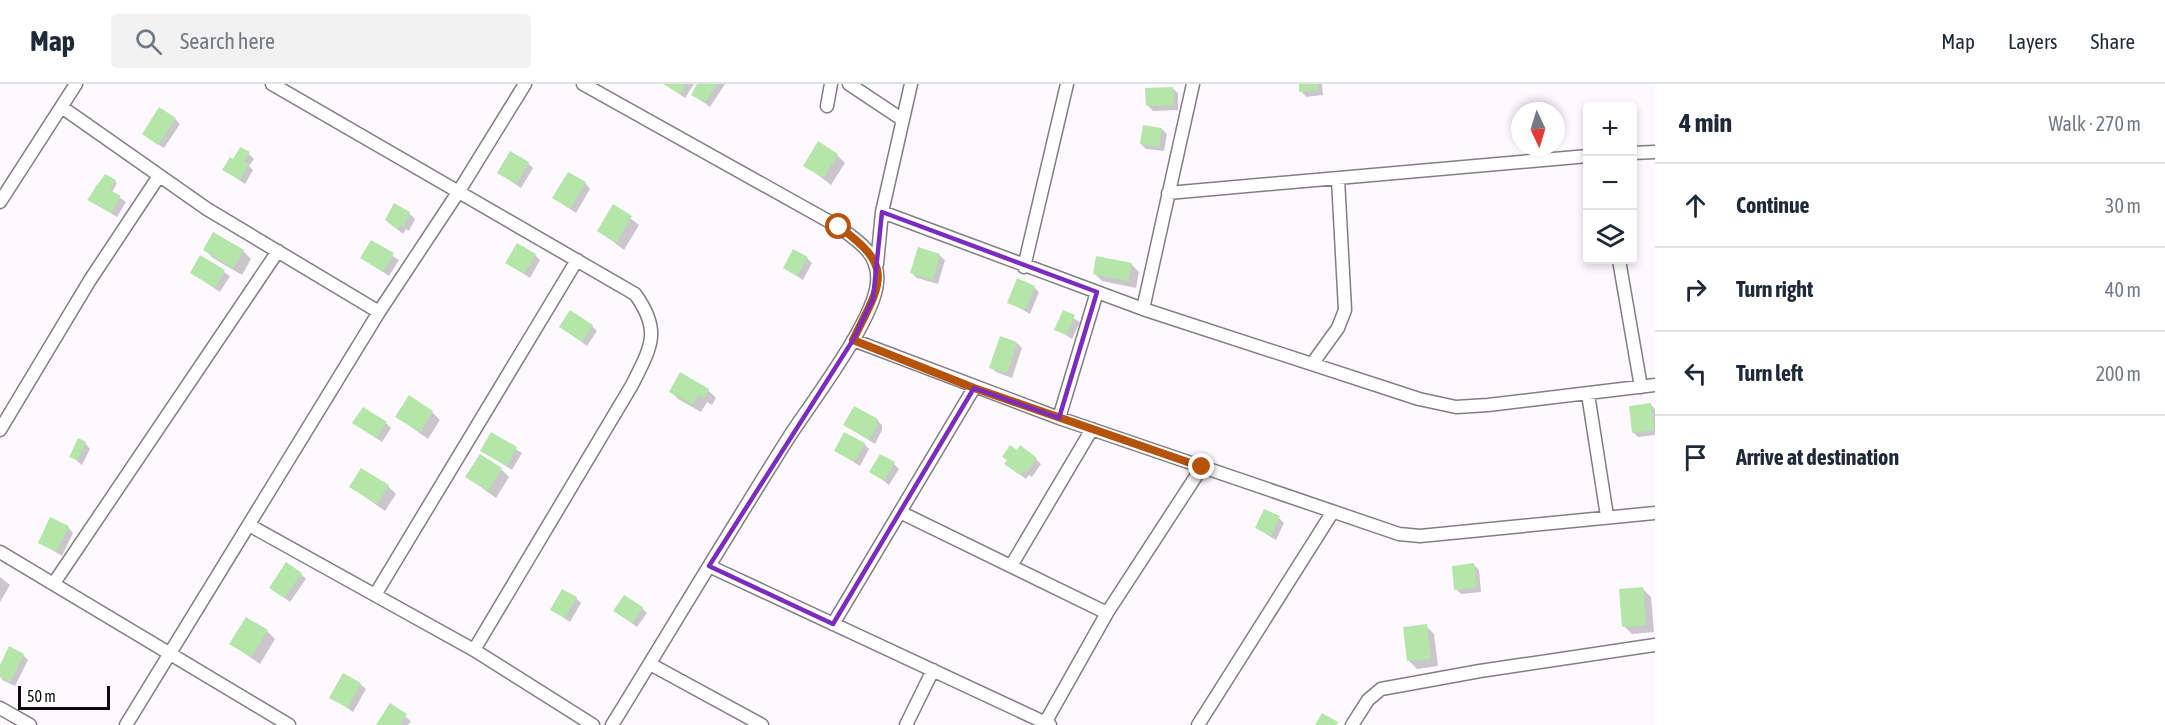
<!DOCTYPE html>
<html lang="en">
<head>
<meta charset="utf-8">
<style>
	body { margin:0; font-family:"Asap Condensed",sans-serif; background:#f2f2f3; color:#1f2937 }
	.controls { position:absolute; right:18px; top:18px; display:grid; overflow:hidden; border-radius:6px; box-shadow:0 3px 9px #0003 }
	.controls button { width:54px; height:54px; display:grid; place-items:center; padding:0; border:0; border-bottom:2px solid #e0e1e3; background:#fff; color:#1f2937; font:30px sans-serif }
	.compass { position:absolute; left:1511px; top:18px; width:54px; height:54px; border-radius:50%; background:#fff; box-shadow:0 3px 9px #0003; rotate:176deg }
	.scale { position:absolute; left:18px; bottom:15px; width:92px; box-sizing:border-box; padding-left:6px; border:3px solid #0c0b0d; border-top:0; font-size:16px; line-height:21px; white-space:nowrap; color:#0c0b0d; -webkit-text-stroke:4px #fff; paint-order:stroke }
	.stop { position:absolute; width:18px; height:18px; margin:-14px; border:4px solid #b45309; border-radius:50%; background:#fff }
	.stop.end { background:#b45309; border-color:#fff; box-shadow:0 2px 6px #0008 }
	.list { margin:0; padding:0; list-style:none }
	h2 { display:flex; justify-content:space-between; align-items:center; height:78px; margin:0; padding:0 24px; font-size:26px }
	h2 small { font-size:20px; font-weight:400; color:#747a83 }
	.list li { display:grid; grid-template-columns:39px 1fr auto; gap:18px; align-items:center; box-sizing:border-box; height:84px; padding:0 24px; border-top:2px solid #e0e1e3 }
	.list b { display:block; font-size:22px; white-space:nowrap }
	.list em { font-size:20px; font-style:normal; color:#747a83 }
	.icon { flex:none; width:33px; height:33px; fill:none; stroke:currentColor; stroke-width:2; stroke-linecap:round; stroke-linejoin:round }
	.map { position:relative; flex:none; width:1655px; height:641px; overflow:hidden }
	header { display:flex; align-items:center; gap:36px; box-sizing:border-box; height:84px; padding:0 30px; background:#fff; border-bottom:2px solid #e0e1e3 }
	header strong { font-size:28px }
	nav { display:flex; gap:33px; margin-inline-start:auto; font-size:21px }
	.search { width:420px; height:54px; background:#f2f2f3; display:flex; align-items:center; gap:15px; box-sizing:border-box; padding:0 21px; border-radius:6px; color:#747a83; font-size:22px }
	main { display:flex }
	aside { flex:1; background:#fff }
	.map>svg:first-child { display:block }
	.shadow { fill:#0003 }
	.building { fill:#b4e6a9 }
	.lines { fill:none; stroke-linecap:round; stroke-linejoin:round }
	.street-casing { stroke:#827e82; stroke-width:15 }
	.street { stroke:#fff; stroke-width:12 }
	.route { stroke:#b45309; stroke-width:8 }
	.marked { fill:none; stroke:#7b2cbf; stroke-width:4.5; stroke-linejoin:round }
</style>
</head>
<body>
<header>
<strong>Map</strong>
<div class="search"><svg class="icon" aria-label="search" viewBox="0 0 24 24"><circle cx="10" cy="10" r="6"/><path d="M15 15l6 6"/></svg>Search here</div>
<nav><a>Map</a><a>Layers</a><a>Share</a></nav>
</header>
<main>
<div class="map">
<svg width="1655" height="641" viewBox="0 0 1655 641">
	<rect width="100%" height="100%" fill="#fdf9fe"/>
	<path class="shadow" d="M694,0L685,14L666,1L667,0Z
		M699,0H725L710,23L692,10Z
		M1300,0H1322L1323,11L1306,13L1301,7Z
		M1172,4L1178,9V26L1153,27L1148,22Z
		M175,35L180,40L164,64L149,54Z
		M1162,45L1167,50L1164,67L1146,65L1141,60Z
		M249,70L254,75L249,82L253,86L245,100L224,86Z
		M837,71L845,79L831,101L805,81Z
		M528,79L533,84L521,104L499,89Z
		M115,97L117,99L112,108L126,118L117,133L89,116L97,100L105,105Z
		M585,99L590,105L576,129L554,114Z
		M614,122L639,141L624,166L599,147Z
		M409,129L415,135L409,147L406,145L403,150L392,141Z
		M371,158L399,176L389,192L362,174Z
		M205,166L243,167L251,175L242,191L213,174Z
		M535,171L540,176L530,194L507,179Z
		M939,171L945,176L938,200L917,194L912,189Z
		M201,173L230,192L220,208L192,189Z
		M807,174L812,179L803,196L784,184Z
		M1131,180L1139,188L1136,204L1102,197L1094,189Z
		M1034,203L1039,208L1030,230L1009,218Z
		M1063,228L1080,238L1072,255L1056,245Z
		M592,242L597,247L587,262L561,243Z
		M1017,259L1022,264L1012,294L996,288L991,283Z
		M708,306L716,314L712,321L707,318L701,328L678,315L670,307Z
		M1651,321L1655,325V351L1638,353L1633,348Z
		M432,328L440,336L428,355L397,333Z
		M877,336L882,341V346L875,360L845,341Z
		M354,339H386L391,344L382,358Z
		M491,350L522,369L512,386L482,367Z
		M85,359L90,365L82,381L71,372Z
		M864,360L869,365L860,382L836,367Z
		M1036,375L1041,380L1032,393L1029,391L1026,395L1006,380Z
		M894,380L899,385L889,401L871,387Z
		M501,385L509,393L496,414L467,393Z
		M388,402L396,410L385,427L351,403Z
		M1279,434L1284,439L1276,456L1256,444Z
		M68,443L73,449L62,472L39,458Z
		M1474,481L1479,486L1481,508L1461,510L1456,505Z
		M301,490L306,495L290,518L271,504Z
		M0,493L10,501L0,518Z
		M1643,505L1651,513L1654,548L1632,550L1624,542Z
		M576,514L581,519L570,538L552,526Z
		M642,524L647,529L637,543L615,527Z
		M1426,542L1434,550L1438,582L1417,585L1409,577Z
		M267,547L275,555L260,580L231,560Z
		M23,571L28,576L15,602L2,596L0,584Z
		M360,600L366,605L353,628L331,613Z
		M390,622L411,637L408,641H378Z"/>
	<path class="building" d="M663,0H686L680,10Z
		M697,0H717L705,19L691,11Z
		M1299,0H1318V6L1299,8Z
		M1173,3L1174,21L1146,22L1145,4Z
		M159,23L176,34L158,61L142,50Z
		M1143,41L1162,44L1159,63L1140,60Z
		M818,57L838,70L823,94L803,82Z
		M240,63L250,68L244,77L249,80L240,96L222,86L230,73L233,75Z
		M510,67L529,78L516,100L497,89Z
		M568,88L586,98L570,125L552,114Z
		M105,90L116,96L110,106L121,112L111,129L87,116Z
		M394,119L410,128L404,143L400,141L398,146L385,136Z
		M613,120L632,132L616,159L597,147Z
		M213,148L244,166L233,184L203,166Z
		M371,156L394,169L383,188L360,174Z
		M517,159L536,170L524,190L505,179Z
		M918,163L940,170L933,196L910,189Z
		M793,165L808,173L797,192L783,184Z
		M200,171L225,186L215,204L190,189Z
		M1096,172L1132,179L1128,197L1093,190Z
		M1017,194L1035,202L1025,226L1007,219Z
		M570,226L593,241L582,258L559,243Z
		M1063,226L1075,231L1066,251L1054,246Z
		M1000,252L1017,258L1007,289L989,284Z
		M680,288L709,305L704,314L698,311L693,321L669,308Z
		M409,311L433,327L420,348L395,333Z
		M1651,319L1654,346L1632,349L1629,322Z
		M854,322L878,335L876,339L878,340L869,356L843,341Z
		M363,323L387,338L376,354L352,339Z
		M491,348L517,363L507,382L480,367Z
		M844,348L865,359L854,378L834,367Z
		M78,354L86,358L77,376L69,373Z
		M1010,361L1017,366L1020,361L1037,374L1026,389L1024,387L1020,391L1004,380L1007,376L1002,373Z
		M480,370L502,384L488,407L465,393Z
		M880,370L895,378L884,397L869,388Z
		M361,384L389,401L377,420L349,403Z
		M1264,425L1280,432L1271,452L1255,444Z
		M50,433L69,442L56,468L38,459Z
		M286,478L302,489L284,514L269,504Z
		M1474,479L1477,503L1454,506L1452,482Z
		M1643,503L1646,541L1622,543L1619,505Z
		M562,505L577,513L565,534L550,526Z
		M624,511L643,523L632,539L613,527Z
		M246,533L268,546L251,573L229,560Z
		M1427,540L1431,575L1407,577L1403,543Z
		M9,562L24,570L10,598L0,593V581Z
		M343,589L361,599L348,624L329,614Z
		M390,619L407,630L400,641H376Z
		M1322,629L1338,638L1337,641H1315Z"/>
	<g class="lines">
		<defs>
			<path id="street" d="M272,0L635,210C662,247 651,263 632,301L474,566
				M583,0L839,143C860,158 880,171 877,199C874,237 811,319 789,353C729,448 671,545 612,641
				M849,0L903,36
				M827,22L831,0
				M63,24L207,125L379,228
				M1632,69L1655,68
				M1168,109L1588,72
				M0,118L76,0
				M882,128L1143,225L1419,315L1456,323L1488,321L1655,301
				M1619,176L1641,303
				M877,180L882,128L911,0
				M1024,183L1067,0
				M1143,225L1193,0
				M853,256L1059,334L1399,450L1420,452L1655,429
				M1312,280L1338,244L1345,226L1338,95
				M1588,310L1607,432
				M1059,334L1097,208
				M0,346L90,196L159,92
				M900,428L1107,529
				M249,441L474,566L593,641
				M0,468L289,641
				M709,482L1050,641
				M1011,482L1092,345
				M54,499L278,167
				M375,511L577,176
				M833,540L974,304
				M650,580L762,641
				M0,624L30,641
				M1045,639L1107,529L1202,383
				M126,641L379,228L459,107L525,0
				M906,641L933,586
				M1198,641L1332,429
				M1352,641L1368,616L1381,605L1480,587L1655,561"/>
		</defs>
		<use href="#street" class="street-casing"/>
		<use href="#street" class="street"/>
	</g>
	<g class="lines">
		<path class="route" d="M839,143C897,184 880,200 853,256L974,304L1202,383"/>
	</g>
	<path class="marked" d="M882,128L1097,208L1059,334L974,304L833,540L709,482L853,256L873,215Z"/>
</svg>
<div class="controls">
<button>+</button>
<button>−</button>
<button><svg class="icon" aria-label="layers" viewBox="0 0 24 24"><path d="M12 4l9 5-9 5-9-5zM3 14l9 5 9-5"/></svg></button>
</div>
<svg class="compass" viewBox="-18 -18 36 36"><path d="M0-13l5 13h-10z" fill="#e53935"/><path d="M0 13l5-13h-10z" fill="#747a83"/></svg>
<div class="scale">50 m</div>
<div class="stop" style="left:839px;top:143px"></div>
<div class="stop end" style="left:1202px;top:383px"></div>
</div>
<aside>
<h2>4 min<small>Walk · 270 m</small></h2>
<ul class="list">
<li><svg class="icon" aria-label="ahead" viewBox="0 0 24 24"><path d="M12 20V5M6 11l6-6 6 6"/></svg><div><b>Continue</b></div><em>30 m</em></li>
<li><svg class="icon" aria-label="right" viewBox="0 0 24 24"><path d="M7 20v-9h11M14 6l5 5-5 5"/></svg><div><b>Turn right</b></div><em>40 m</em></li>
<li><svg class="icon" aria-label="left" viewBox="0 0 24 24"><path d="M17 20v-9H6M10 6l-5 5 5 5"/></svg><div><b>Turn left</b></div><em>200 m</em></li>
<li><svg class="icon" aria-label="arrive" viewBox="0 0 24 24"><path d="M6 21V4h12l-3 4 3 4H6"/></svg><div><b>Arrive at destination</b></div></li>
</ul>
</aside>
</main>
</body>
</html>
